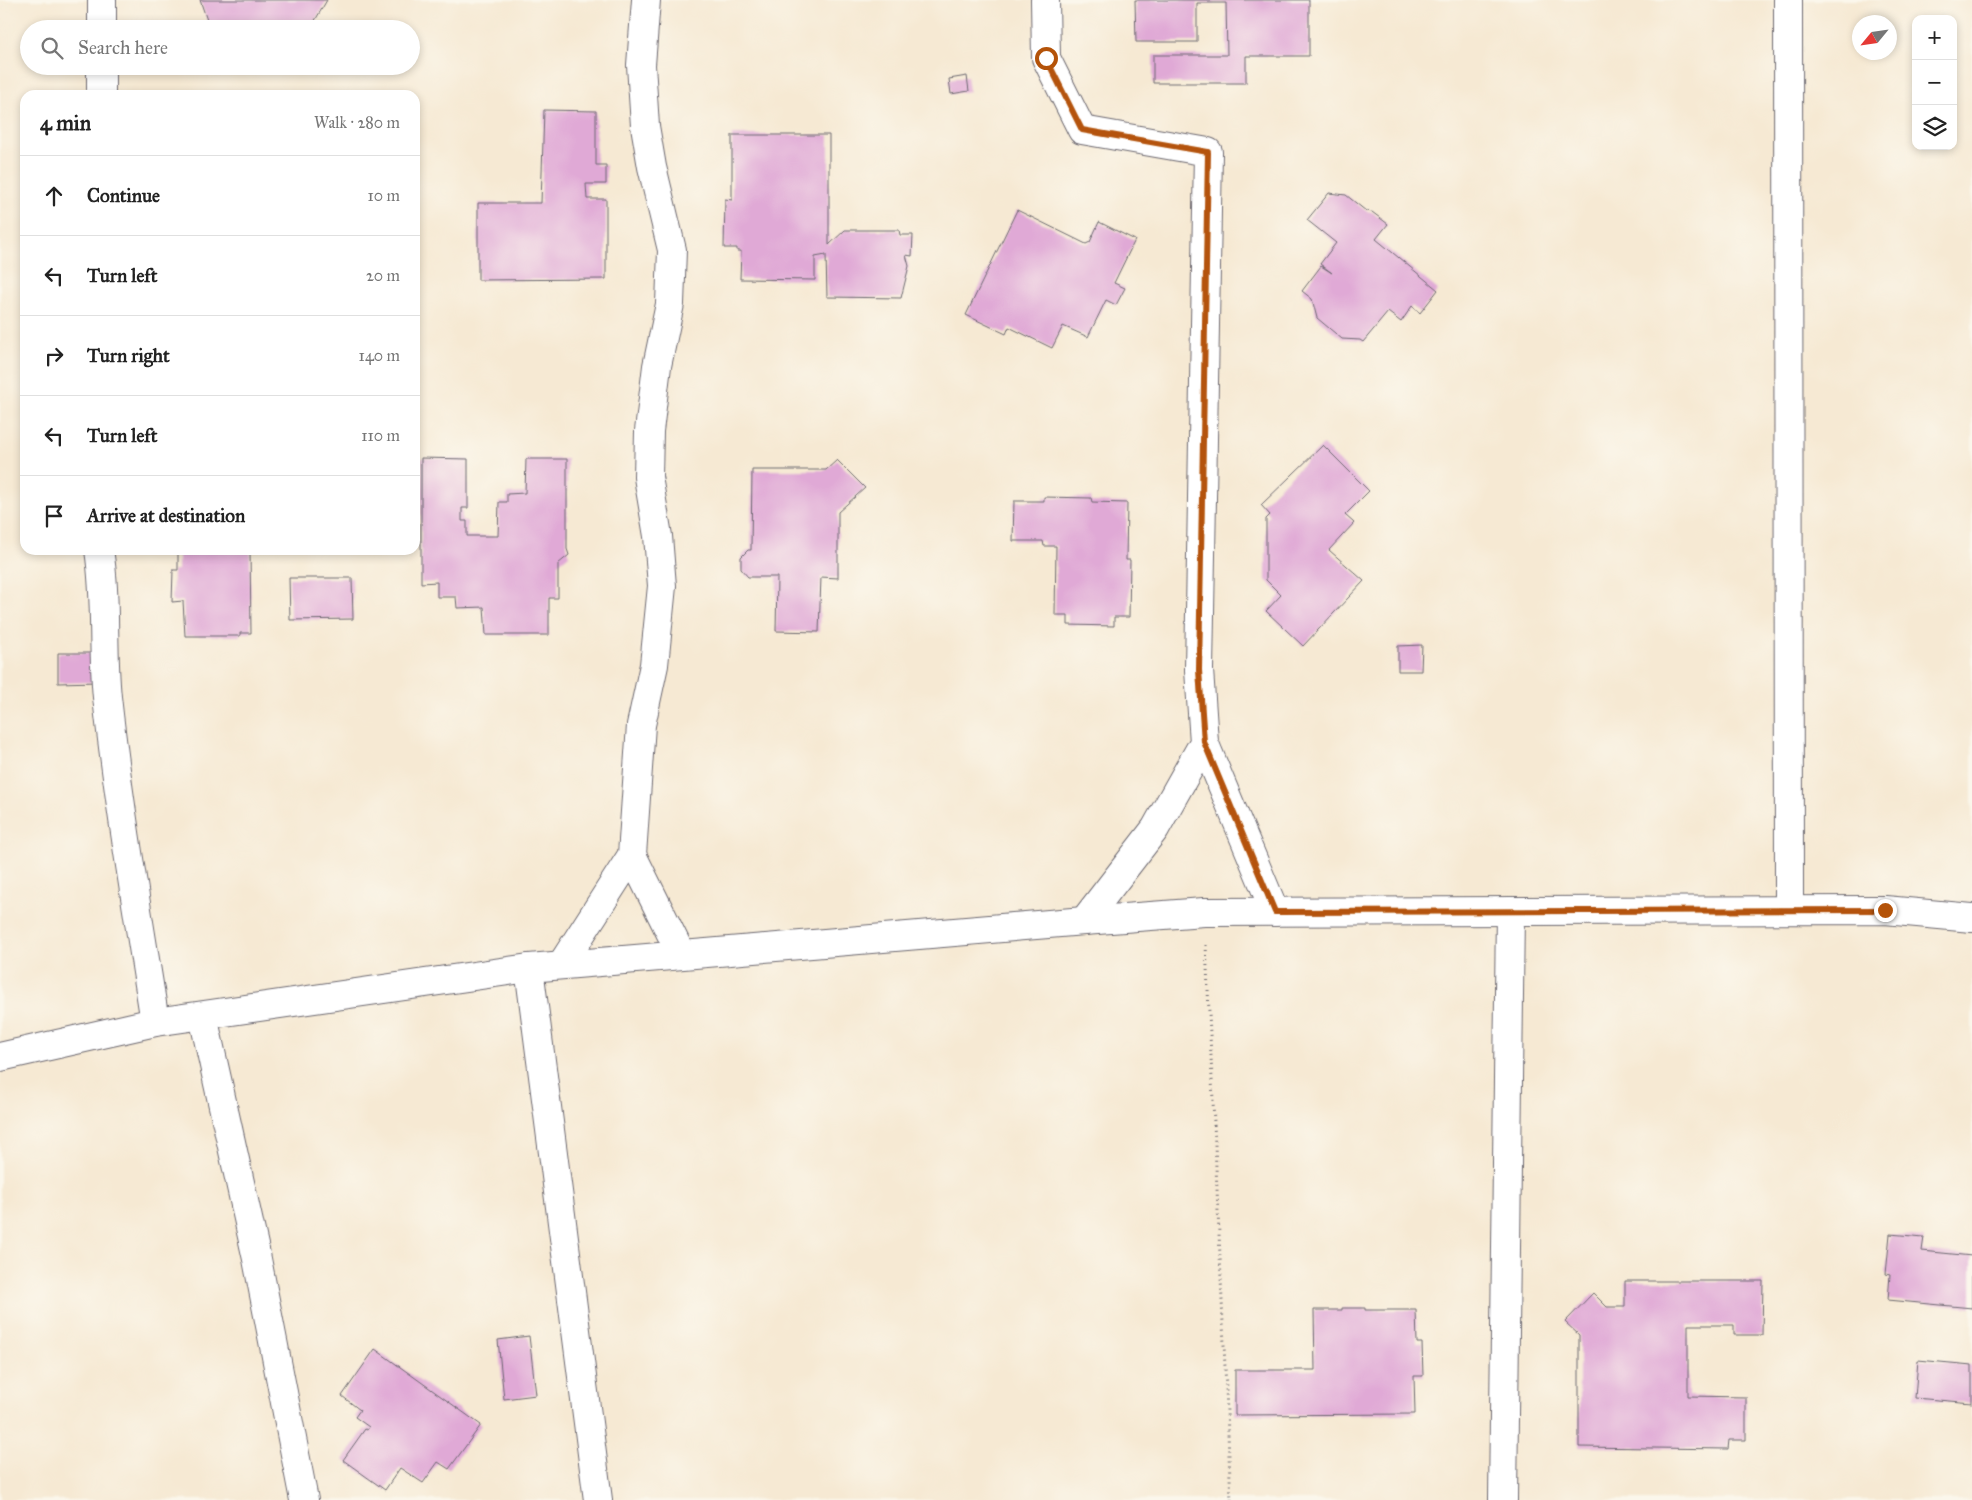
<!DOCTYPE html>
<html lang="en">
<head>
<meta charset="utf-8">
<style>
	body { margin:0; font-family:"IM FELL Great Primer",serif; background:#f2f2f2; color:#222 }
	.controls { position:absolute; right:15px; top:15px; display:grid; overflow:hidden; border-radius:10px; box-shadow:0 2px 8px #0003 }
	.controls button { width:45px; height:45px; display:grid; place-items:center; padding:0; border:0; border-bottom:1px solid #e0e0e0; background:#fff; color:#222; font:25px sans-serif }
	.compass { position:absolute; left:1852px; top:15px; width:45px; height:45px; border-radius:50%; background:#fff; box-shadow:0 2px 8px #0003; rotate:241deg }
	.stop { position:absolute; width:15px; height:15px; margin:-11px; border:4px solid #b45309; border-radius:50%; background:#fff }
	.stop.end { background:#b45309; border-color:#fff; box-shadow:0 1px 5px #0008 }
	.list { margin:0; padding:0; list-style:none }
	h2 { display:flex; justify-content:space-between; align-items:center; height:65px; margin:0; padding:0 20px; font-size:21px }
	h2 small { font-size:16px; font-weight:400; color:#767676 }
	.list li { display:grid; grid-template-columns:32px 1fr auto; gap:15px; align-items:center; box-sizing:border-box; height:80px; padding:0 20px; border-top:1px solid #e0e0e0 }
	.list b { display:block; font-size:19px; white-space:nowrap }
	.list em { font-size:16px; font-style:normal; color:#767676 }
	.icon { flex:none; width:28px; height:28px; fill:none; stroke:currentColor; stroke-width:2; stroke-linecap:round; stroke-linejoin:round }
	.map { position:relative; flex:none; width:1972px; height:1500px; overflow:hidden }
	.search { position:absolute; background:#fff; box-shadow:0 2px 8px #0003; left:20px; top:20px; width:400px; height:55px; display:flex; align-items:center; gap:12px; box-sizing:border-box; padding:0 18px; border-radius:28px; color:#767676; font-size:19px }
	.panel { position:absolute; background:#fff; box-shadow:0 2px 8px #0003; left:20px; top:90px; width:400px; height:465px; border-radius:15px }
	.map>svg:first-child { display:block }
	.building { fill:#e0a9d6 }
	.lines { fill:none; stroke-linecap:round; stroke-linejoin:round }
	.street-casing { stroke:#6c6870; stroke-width:30 }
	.secondary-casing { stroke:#6c6870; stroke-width:30 }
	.path { stroke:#6c6870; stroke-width:3; stroke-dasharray:1 4; stroke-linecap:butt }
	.street { stroke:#fff; stroke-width:28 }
	.secondary { stroke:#fff; stroke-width:28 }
	.route { stroke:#b45309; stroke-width:6 }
</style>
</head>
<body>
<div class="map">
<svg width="1972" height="1500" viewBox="0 0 1972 1500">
	<rect width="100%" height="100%" fill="#fbf7ec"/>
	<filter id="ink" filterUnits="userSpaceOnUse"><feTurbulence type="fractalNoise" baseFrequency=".02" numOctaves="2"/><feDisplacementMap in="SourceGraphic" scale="10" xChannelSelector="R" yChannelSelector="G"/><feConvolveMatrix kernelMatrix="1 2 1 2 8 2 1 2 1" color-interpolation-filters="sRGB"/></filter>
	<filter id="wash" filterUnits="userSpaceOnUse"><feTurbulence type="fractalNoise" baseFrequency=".0096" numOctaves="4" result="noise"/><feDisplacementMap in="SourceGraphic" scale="20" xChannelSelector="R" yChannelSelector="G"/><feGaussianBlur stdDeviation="1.12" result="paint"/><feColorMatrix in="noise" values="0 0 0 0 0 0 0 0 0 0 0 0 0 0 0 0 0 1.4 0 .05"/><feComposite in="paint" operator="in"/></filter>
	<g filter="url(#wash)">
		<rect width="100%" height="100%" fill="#f6e9d3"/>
		<g id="blocks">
			<path class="building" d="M200,0H327L310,29H210Z
				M1135,0H1309V56H1246V83H1153V55H1227L1226,3H1197V42H1136Z
				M967,76L969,91L951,94L949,79Z
				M544,110L596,111V165H606V184H586L587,199H606V279L478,280V203H541Z
				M732,135H829V245L845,230H899L900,235H913L912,256L906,255L909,266L901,298L827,297L826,255L815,257V280L740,279L741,251H737V248H724L725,199L732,200Z
				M1329,193L1346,195L1366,211L1372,212L1388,224L1376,239L1438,290L1420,313L1412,306L1401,322L1388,312L1363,342L1360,340L1342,339L1317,318L1312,299L1302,291L1321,266L1332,273L1320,264L1336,243L1307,220Z
				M1017,210L1086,244L1090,242L1099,222L1135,240L1114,283L1125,288L1116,305L1106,300L1088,337L1063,326L1052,348L1009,327L1006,334L966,315Z
				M1323,445L1369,491L1345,515L1354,523L1329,550L1364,581L1303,646L1266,611L1281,595L1266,580V519L1270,515L1261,505Z
				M421,458L468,459V508H462V521H467V536H498L499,502H507V494L525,493L526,459H567V549L569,555L558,564V598H549V635H486L484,607L457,608L456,597H437V582L421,583Z
				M837,460L865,488L838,512V578L821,577L819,632L776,631L777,577H748L741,569V557L748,550H751L752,470H826Z
				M1044,497L1091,498L1092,502L1127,503L1126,560H1130L1129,617H1114V626L1068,625V615H1055L1056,546H1044L1043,541H1013L1014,501H1044Z
				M178,550H250L251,633H240V636H185L183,601L172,602L173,570H178Z
				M289,578H352L353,619L290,620Z
				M1422,645L1421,671H1398V646Z
				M58,653H97V682L58,683Z
				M1890,1234L1924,1237L1922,1251L1972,1256V1308L1888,1300L1890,1275L1886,1274Z
				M1625,1281H1763L1762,1335H1734V1325H1688V1396L1746,1397V1440H1729L1728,1449L1579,1447V1335L1565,1322L1593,1293L1607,1307H1625Z
				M1342,1308H1365V1310H1416L1417,1343H1422L1423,1376H1414L1415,1414L1235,1415V1370H1315L1314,1310H1342Z
				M529,1336L536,1395L504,1399L498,1340Z
				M375,1349L481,1425L449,1469L438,1462L423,1483L400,1468L385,1490L343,1460L365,1429L367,1430L369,1427L355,1417L360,1410L342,1396Z
				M1918,1360L1972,1365V1403L1915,1398Z"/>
		</g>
	</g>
	<g filter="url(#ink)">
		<use href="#blocks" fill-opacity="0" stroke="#6c6870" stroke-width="1"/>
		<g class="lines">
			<defs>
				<path id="street" d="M1045,0L1046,58L1082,130L1208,152L1199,670L1204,742L1275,912
					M1788,0L1789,910
					M102,29V0
					M101,95V66
					M99,550C107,599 102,648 107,697C119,806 138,914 155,1022
					M632,855L681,954
					M1084,921L1155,829L1204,742
					M562,964L632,855L641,725L654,665L662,586L658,536L648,477L649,431L657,366L670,304L672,250L652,167L645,126L641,65L646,0
					M529,968L598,1500
					M203,1016L257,1259L304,1500
					M1503,1500L1510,911"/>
				<path id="secondary" d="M0,1057L155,1022L529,968L1084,921L1204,912L1885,910L1972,918"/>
			</defs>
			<use href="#street" class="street-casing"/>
			<use href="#secondary" class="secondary-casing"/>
			<path class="path" d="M1206,945L1231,1500"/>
			<use href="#street" class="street"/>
			<use href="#secondary" class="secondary"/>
		</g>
	</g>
	<g class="lines" filter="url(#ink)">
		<path class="route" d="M1046,58L1082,130L1208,152L1199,670L1204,742L1275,912L1885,910"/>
	</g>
</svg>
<div class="controls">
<button>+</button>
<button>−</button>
<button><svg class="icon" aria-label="layers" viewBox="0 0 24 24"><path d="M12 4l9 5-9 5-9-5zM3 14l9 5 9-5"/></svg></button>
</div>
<svg class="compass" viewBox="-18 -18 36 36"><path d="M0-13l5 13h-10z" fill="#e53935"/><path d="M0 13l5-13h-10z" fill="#767676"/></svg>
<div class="stop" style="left:1046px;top:58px"></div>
<div class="stop end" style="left:1885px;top:910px"></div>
<div class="search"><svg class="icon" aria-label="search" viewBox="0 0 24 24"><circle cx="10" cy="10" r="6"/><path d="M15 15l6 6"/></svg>Search here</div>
<section class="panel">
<h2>4 min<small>Walk · 280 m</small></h2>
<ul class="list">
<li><svg class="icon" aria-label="ahead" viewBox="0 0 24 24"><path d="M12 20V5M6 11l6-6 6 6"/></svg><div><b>Continue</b></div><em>10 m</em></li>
<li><svg class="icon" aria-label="left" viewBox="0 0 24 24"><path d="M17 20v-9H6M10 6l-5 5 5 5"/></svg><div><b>Turn left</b></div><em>20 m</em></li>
<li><svg class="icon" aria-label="right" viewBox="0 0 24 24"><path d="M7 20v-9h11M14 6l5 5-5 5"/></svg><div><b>Turn right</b></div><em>140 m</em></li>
<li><svg class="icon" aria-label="left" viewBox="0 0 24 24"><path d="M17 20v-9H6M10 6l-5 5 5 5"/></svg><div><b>Turn left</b></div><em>110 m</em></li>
<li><svg class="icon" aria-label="arrive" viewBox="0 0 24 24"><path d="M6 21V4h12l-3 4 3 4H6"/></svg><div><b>Arrive at destination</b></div></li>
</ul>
</section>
</div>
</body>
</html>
